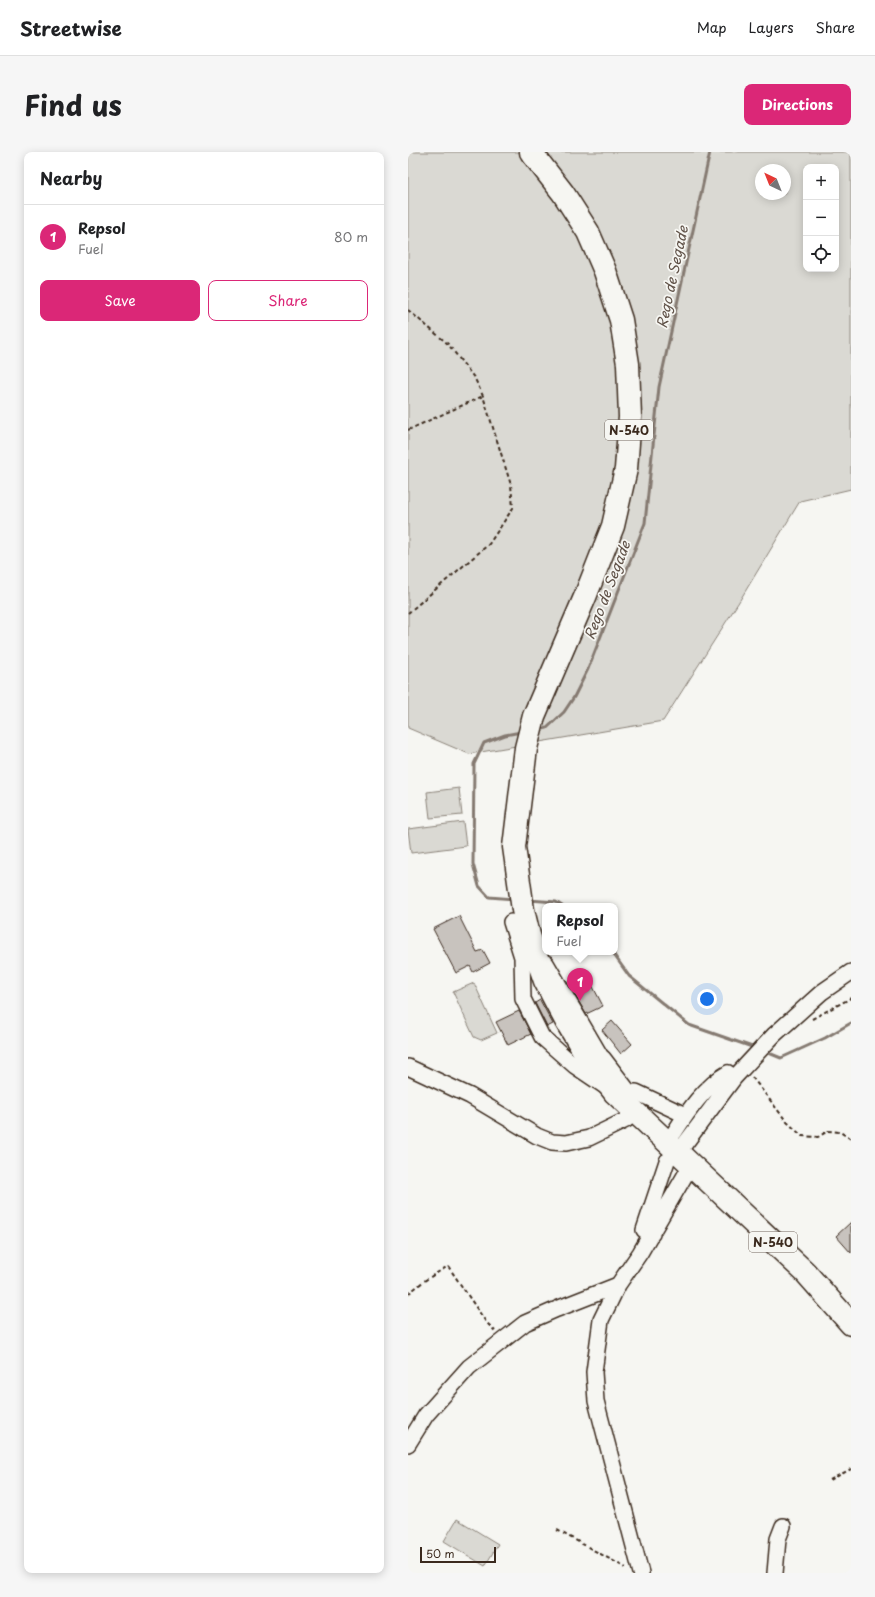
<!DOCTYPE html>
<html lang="en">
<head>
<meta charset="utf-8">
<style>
	body { margin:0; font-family:"Playpen Sans",sans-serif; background:#f6f6f6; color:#202124 }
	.controls { position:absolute; right:12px; top:12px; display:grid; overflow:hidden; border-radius:8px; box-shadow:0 2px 10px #0003 }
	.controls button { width:36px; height:36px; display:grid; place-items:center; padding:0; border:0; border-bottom:1px solid #e0e0e0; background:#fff; color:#202124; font:20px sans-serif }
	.compass { position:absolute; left:347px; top:12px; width:36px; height:36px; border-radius:50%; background:#fff; box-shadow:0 2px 10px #0003; rotate:317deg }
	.scale { position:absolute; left:12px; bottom:10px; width:76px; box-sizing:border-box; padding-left:4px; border:2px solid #3b2a1e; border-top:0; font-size:11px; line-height:14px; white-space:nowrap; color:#3b2a1e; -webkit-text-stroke:3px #f6f6f2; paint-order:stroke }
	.you { position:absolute; left:299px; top:847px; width:14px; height:14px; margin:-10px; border:3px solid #fff; border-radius:50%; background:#1a73e8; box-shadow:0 0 0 6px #1a73e833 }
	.badge { display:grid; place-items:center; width:26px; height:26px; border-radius:50%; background:#db2777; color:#fff; font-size:13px; font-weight:700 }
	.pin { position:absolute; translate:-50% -33px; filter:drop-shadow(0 1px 2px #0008) }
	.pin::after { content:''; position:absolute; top:21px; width:14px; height:12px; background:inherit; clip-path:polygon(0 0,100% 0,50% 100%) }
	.popup { position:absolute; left:134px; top:751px; width:76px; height:52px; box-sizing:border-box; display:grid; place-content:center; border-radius:8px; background:#fff; filter:drop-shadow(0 1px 3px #0005); font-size:13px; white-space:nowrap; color:#757577 }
	.popup b { font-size:15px; color:#202124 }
	.popup::after { content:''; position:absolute; left:50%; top:100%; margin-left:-8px; border:8px solid transparent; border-top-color:#fff }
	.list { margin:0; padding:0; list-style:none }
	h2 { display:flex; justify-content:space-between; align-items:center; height:52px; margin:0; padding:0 16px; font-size:17px }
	h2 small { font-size:13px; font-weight:400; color:#757577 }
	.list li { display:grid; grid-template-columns:26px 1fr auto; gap:12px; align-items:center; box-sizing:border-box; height:64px; padding:0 16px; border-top:1px solid #e0e0e0 }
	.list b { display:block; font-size:15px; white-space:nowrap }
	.list p { margin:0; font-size:13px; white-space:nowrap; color:#757577 }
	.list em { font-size:13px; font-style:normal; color:#757577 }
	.actions { display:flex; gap:8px; padding:12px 16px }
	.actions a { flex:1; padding:9px 0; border:1px solid #db2777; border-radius:8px; text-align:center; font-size:14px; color:#db2777 }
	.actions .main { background:#db2777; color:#fff }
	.icon { flex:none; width:22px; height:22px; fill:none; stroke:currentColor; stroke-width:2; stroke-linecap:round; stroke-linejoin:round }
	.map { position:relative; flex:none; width:443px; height:1421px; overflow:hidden; border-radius:8px }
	header { display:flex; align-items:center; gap:24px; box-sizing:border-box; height:56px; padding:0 20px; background:#fff; border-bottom:1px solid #e0e0e0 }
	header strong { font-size:19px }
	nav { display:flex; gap:22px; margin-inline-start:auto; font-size:14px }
	.intro { display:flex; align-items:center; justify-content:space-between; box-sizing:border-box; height:96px; padding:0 24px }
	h1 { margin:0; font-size:28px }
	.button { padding:10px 18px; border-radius:8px; background:#db2777; color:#fff; font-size:14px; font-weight:700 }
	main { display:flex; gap:24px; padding:0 24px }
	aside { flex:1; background:#fff; border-radius:8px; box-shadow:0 2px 10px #0003 }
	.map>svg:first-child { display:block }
	.green { fill:#dad9d3; stroke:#8a8278; fill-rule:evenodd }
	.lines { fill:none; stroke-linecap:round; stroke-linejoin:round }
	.stream { stroke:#857a71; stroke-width:3 }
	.building { fill:#c8c3be; stroke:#3b2a1e }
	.minor-casing { stroke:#3b2a1e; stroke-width:18 }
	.highway-casing { stroke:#3b2a1e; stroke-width:25 }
	.path { stroke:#3b2a1e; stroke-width:2; stroke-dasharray:4 3; stroke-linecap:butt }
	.minor { stroke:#f6f6f2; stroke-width:15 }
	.highway { stroke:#f6f6f2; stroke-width:22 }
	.labels { text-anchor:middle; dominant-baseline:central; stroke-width:3.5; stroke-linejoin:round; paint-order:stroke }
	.shield { fill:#f6f6f2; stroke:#73675e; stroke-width:1 }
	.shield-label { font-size:12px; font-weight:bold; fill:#3b2a1e }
	.water-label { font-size:14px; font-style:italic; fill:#605248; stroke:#f6f6f2 }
</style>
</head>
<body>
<header>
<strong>Streetwise</strong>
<nav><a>Map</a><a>Layers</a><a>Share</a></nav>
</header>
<div class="intro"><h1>Find us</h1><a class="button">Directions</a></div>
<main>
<aside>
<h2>Nearby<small></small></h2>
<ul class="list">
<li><span class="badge">1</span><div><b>Repsol</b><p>Fuel</p></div><em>80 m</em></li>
</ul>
<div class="actions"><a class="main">Save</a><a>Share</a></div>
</aside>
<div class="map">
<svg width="443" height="1421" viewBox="0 0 443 1421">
	<rect width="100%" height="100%" fill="#f6f6f2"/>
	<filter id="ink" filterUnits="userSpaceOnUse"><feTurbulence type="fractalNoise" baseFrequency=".025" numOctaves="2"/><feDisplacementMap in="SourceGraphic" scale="8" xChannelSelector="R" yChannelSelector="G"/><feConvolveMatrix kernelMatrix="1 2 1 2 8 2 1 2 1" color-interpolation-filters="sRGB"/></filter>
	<g filter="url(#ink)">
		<path class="green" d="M0,0H443V337L392,349L332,448L255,569L61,602L0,576ZM398,15H428V117H398ZM353,18H377V42H353Z
			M51,636L54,663L22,666L19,640Z
			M55,670L58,694L3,701L0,677Z
			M66,831L89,881L73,888L66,885L45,840Z
			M49,1367L90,1392L77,1414L36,1389Z"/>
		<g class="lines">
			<path class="stream" d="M130,578L139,576L156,560L166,545L180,517L237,371L251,235L302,0
				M106,747L81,745L71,734L65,712L66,612L76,591L97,583L113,580
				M121,748L148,750L154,754
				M204,800L221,824L281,873L347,896
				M356,899L373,906L417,886L443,871"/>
		</g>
		<path class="building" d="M51,764L69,800L75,798L82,811L65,820L62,814L48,821L25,777Z
			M182,829L195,854L178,862L164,838Z
			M132,848L145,872L139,875L127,851Z
			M111,859L123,882L100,893L88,870Z
			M204,869L224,892L213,902L194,878Z
			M443,1070V1101L428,1084Z"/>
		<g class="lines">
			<defs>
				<path id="minor" d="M103,770L114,805L115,847L134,885L167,914L207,941L228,940L277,963
					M138,811L192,903L196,924
					M195,906L221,940
					M0,915L62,944L129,984L144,990L158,991L181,986L218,968L227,960
					M266,981C280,959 297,934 320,921L326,926
					M270,1001L326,926L366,883L414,840L443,820
					M244,1082L236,1078L259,1009
					M0,1292L18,1263L61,1215L117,1171L149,1157L210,1133
					M233,1421L188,1249L186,1220L193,1168L210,1133L232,1101L283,1013
					M367,1421L370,1387L375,1374"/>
				<path id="highway" d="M123,0L155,41L180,80L197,119L213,168L220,212L222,265L218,317L205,374L177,445L126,564L118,596L106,695L115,758L121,783L137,829L158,869L180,906L207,941L397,1120L443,1172"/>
			</defs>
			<use href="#minor" class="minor-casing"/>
			<use href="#highway" class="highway-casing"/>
			<path class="path" d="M0,158L40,192L67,227L75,244L103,333L105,356L81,392L0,461
				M0,278L75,244
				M404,867L443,846
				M344,925L379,970L394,984L410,985L420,979L432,980L443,987
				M0,1142L16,1129L40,1114L78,1170L87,1179
				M422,1328L443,1317
				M149,1378L218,1416"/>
			<use href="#minor" class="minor"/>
			<use href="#highway" class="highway"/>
		</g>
	</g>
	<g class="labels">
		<g class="shield">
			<rect x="197" y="268" width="48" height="20" rx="3"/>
			<rect x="341" y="1080" width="48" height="20" rx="3"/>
		</g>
		<g class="shield-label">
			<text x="221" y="278">N-540</text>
			<text x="365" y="1090">N-540</text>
		</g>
		<g class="water-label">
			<text transform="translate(264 125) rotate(-78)">Rego de Segade</text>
			<text transform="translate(199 438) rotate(-69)">Rego de Segade</text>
		</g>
	</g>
</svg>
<div class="controls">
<button>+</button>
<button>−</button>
<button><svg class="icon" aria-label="locate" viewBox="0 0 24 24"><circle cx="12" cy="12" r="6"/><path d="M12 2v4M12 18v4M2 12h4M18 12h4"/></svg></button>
</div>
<svg class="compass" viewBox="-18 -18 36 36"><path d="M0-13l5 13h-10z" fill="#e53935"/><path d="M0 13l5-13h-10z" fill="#757577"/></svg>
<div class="scale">50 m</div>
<div class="you"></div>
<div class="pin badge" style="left:172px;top:849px">1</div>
<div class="popup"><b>Repsol</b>Fuel</div>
</div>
</main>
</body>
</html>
